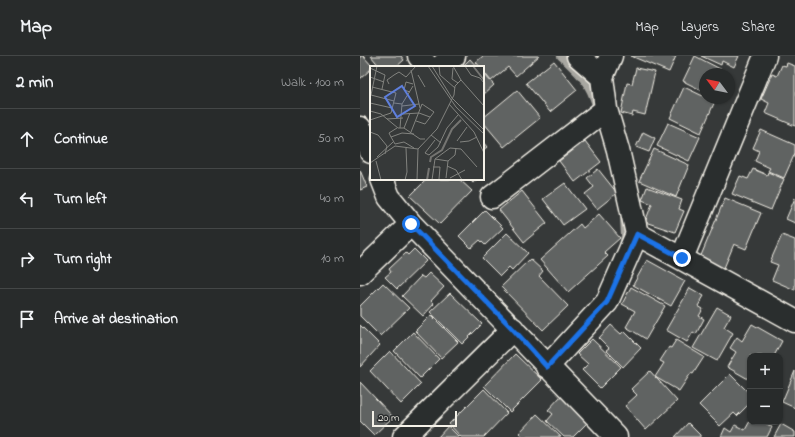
<!DOCTYPE html>
<html lang="en">
<head>
<meta charset="utf-8">
<style>
	body { margin:0; font-family:"Indie Flower",sans-serif; background:#343737; color:#f1f3f6 }
	.controls { position:absolute; right:12px; bottom:12px; display:grid; overflow:hidden; border-radius:8px; box-shadow:0 1px 3px #0004 }
	.controls button { width:36px; height:36px; display:grid; place-items:center; padding:0; border:0; border-bottom:1px solid #444747; background:#282b2b; color:#f1f3f6; font:20px sans-serif }
	.compass { position:absolute; left:339px; top:12px; width:36px; height:36px; border-radius:50%; background:#282b2b; box-shadow:0 1px 3px #0004; rotate:302deg }
	.scale { position:absolute; left:12px; bottom:10px; width:85px; box-sizing:border-box; padding-left:4px; border:2px solid #f4f1e8; border-top:0; font-size:11px; line-height:14px; white-space:nowrap; color:#f4f1e8; -webkit-text-stroke:3px #2a2d2e; paint-order:stroke }
	.stop { position:absolute; width:12px; height:12px; margin:-9px; border:3px solid #1a73e8; border-radius:50%; background:#fff }
	.stop.end { background:#1a73e8; border-color:#fff; box-shadow:0 1px 4px #0008 }
	.list { margin:0; padding:0; list-style:none }
	h2 { display:flex; justify-content:space-between; align-items:center; height:52px; margin:0; padding:0 16px; font-size:17px }
	h2 small { font-size:13px; font-weight:400; color:#a5a7a9 }
	.list li { display:grid; grid-template-columns:26px 1fr auto; gap:12px; align-items:center; box-sizing:border-box; height:60px; padding:0 16px; border-top:1px solid #444747 }
	.list b { display:block; font-size:15px; white-space:nowrap }
	.list em { font-size:13px; font-style:normal; color:#a5a7a9 }
	.icon { flex:none; width:22px; height:22px; fill:none; stroke:currentColor; stroke-width:2; stroke-linecap:round; stroke-linejoin:round }
	.map { position:relative; flex:none; width:435px; height:381px; overflow:hidden }
	header { display:flex; align-items:center; gap:24px; box-sizing:border-box; height:56px; padding:0 20px; background:#282b2b; border-bottom:1px solid #444747 }
	header strong { font-size:19px }
	nav { display:flex; gap:22px; margin-inline-start:auto; font-size:14px }
	main { display:flex }
	aside { flex:1; background:#282b2b }
	.map>svg:first-child { display:block }
	.lines { fill:none; stroke-linecap:round; stroke-linejoin:round }
	.stream { stroke:#a8a7a1; stroke-width:8 }
	.building { fill:#616362; stroke:#f4f1e8 }
	.minor-casing { stroke:#f4f1e8; stroke-width:25 }
	.minor { stroke:#2a2d2e; stroke-width:22 }
	.route { stroke:#1a73e8; stroke-width:5 }
	.inset-river { fill:none; stroke:#757572; stroke-width:2 }
	.inset-road { fill:none; stroke:#82837f; stroke-width:1 }
	.view { fill:#5e7fdd; fill-opacity:0.15; stroke:#5e7fdd; stroke-width:2 }
	.inset-edge { fill:none; stroke:#f4f1e8; stroke-width:2 }
</style>
</head>
<body>
<header>
<strong>Map</strong>
<nav><a>Map</a><a>Layers</a><a>Share</a></nav>
</header>
<main>
<aside>
<h2>2 min<small>Walk · 100 m</small></h2>
<ul class="list">
<li><svg class="icon" aria-label="ahead" viewBox="0 0 24 24"><path d="M12 20V5M6 11l6-6 6 6"/></svg><div><b>Continue</b></div><em>50 m</em></li>
<li><svg class="icon" aria-label="left" viewBox="0 0 24 24"><path d="M17 20v-9H6M10 6l-5 5 5 5"/></svg><div><b>Turn left</b></div><em>40 m</em></li>
<li><svg class="icon" aria-label="right" viewBox="0 0 24 24"><path d="M7 20v-9h11M14 6l5 5-5 5"/></svg><div><b>Turn right</b></div><em>10 m</em></li>
<li><svg class="icon" aria-label="arrive" viewBox="0 0 24 24"><path d="M6 21V4h12l-3 4 3 4H6"/></svg><div><b>Arrive at destination</b></div></li>
</ul>
</aside>
<div class="map">
<svg width="435" height="381" viewBox="0 0 435 381">
	<rect width="100%" height="100%" fill="#363939"/>
	<filter id="ink" filterUnits="userSpaceOnUse"><feTurbulence type="fractalNoise" baseFrequency=".025" numOctaves="2"/><feDisplacementMap in="SourceGraphic" scale="8" xChannelSelector="R" yChannelSelector="G"/><feConvolveMatrix kernelMatrix="1 2 1 2 8 2 1 2 1" color-interpolation-filters="sRGB"/></filter>
	<g filter="url(#ink)">
		<g class="lines">
			<path class="stream" d="M201,0C218,16 229,25 236,49
				M263,189L265,180L264,163"/>
		</g>
		<path class="building" d="M0,0H3L13,11H11V13L0,23Z
			M11,0H41L44,4L36,11H20Z
			M123,0H179L156,20L148,11L131,25L123,15V11H120L116,6Z
			M271,0H316L309,16Z
			M335,0L366,16L364,18H345V36L323,25Z
			M341,0H379L374,11L362,5L361,9Z
			M110,3L117,11H102Z
			M194,5L217,34L190,56L166,27Z
			M427,7L435,10V70L405,57L409,47L401,43L412,18L417,20L422,9L426,10Z
			M276,12L295,16L285,59L273,56L272,60L261,57L267,27L272,28Z
			M123,17L134,29L123,39Z
			M324,31L345,41V42L355,45L341,77L310,62Z
			M157,34L180,62L144,91L123,66V62Z
			M308,67L340,81L329,105L297,90Z
			M401,74L435,89V97L424,122L408,115L410,112L395,105L399,95L393,92Z
			M283,76L295,82L289,96L276,91Z
			M225,85L241,106L215,126L199,105Z
			M123,86L127,91L123,94Z
			M294,93L329,109L316,141L279,125Z
			M238,113L257,137L237,153L225,138L234,131L227,122Z
			M393,113L407,119L408,116L424,123L411,154L372,138L380,120L388,123Z
			M0,114L7,131L0,134Z
			M67,123H99L112,135L80,168L50,140Z
			M109,123H117L113,127Z
			M205,127L225,153L203,169L183,143Z
			M287,131L322,144L319,153L324,155L315,176L285,166L292,148L282,144Z
			M162,135L187,167L164,186L139,154Z
			M365,142L401,157L386,193L374,188L364,212L340,202Z
			M435,142V167L426,163Z
			M125,154L143,172L125,189L120,184L111,192L99,180Z
			M239,158L260,182L244,196L248,200L208,236L180,204L220,168L223,172Z
			M147,177L168,197L152,214L149,211L140,220L122,202Z
			M422,179L435,184V234L412,224L418,209L410,206Z
			M54,193L66,205L37,233L25,221L31,216L29,213L46,197L48,199Z
			M170,203L183,215L179,220L208,250L183,274L141,231Z
			M287,204L325,225L311,250L273,229Z
			M69,217L84,231L71,245L74,248L63,260L42,240L61,220L64,222Z
			M23,227L49,252L20,280L0,260V250Z
			M271,231L305,250L286,283L266,271L275,255L262,248Z
			M330,232L344,240L338,250L343,253L339,260L344,263L336,278L333,276L327,286L306,274Z
			M90,237L122,268L102,288L70,256Z
			M357,251L371,259L364,271L373,277L357,305L333,292Z
			M71,259L98,286L81,302L55,275Z
			M392,268L422,285L414,300H390V324L367,311L376,296L370,292L377,281L382,285Z
			M0,269L20,289L0,311Z
			M251,269L261,278L264,275L281,292L263,311L246,294L249,292L239,282Z
			M53,276L79,303L60,322L34,295Z
			M232,283L261,311L240,332L222,314L228,308L217,298Z
			M316,284L344,301L333,318L331,317L319,335L295,321L304,307L300,305L309,291L311,292Z
			M30,295L61,328L41,348L10,315Z
			M155,298L182,324L150,356L124,330Z
			M290,315L317,345L286,374L265,350L277,339L271,333Z
			M435,315V352L422,346Z
			M370,318L390,338V347L377,360L374,357L360,370L339,349Z
			M0,326L33,361L14,379L0,365Z
			M124,333L147,357L124,381H101L89,368Z
			M201,340L228,366L213,381H204L187,365L193,358L188,354Z
			M177,358L201,381H163L159,377Z
			M390,365V366H403L412,371L407,381H361L365,372L371,376L375,369L385,374Z
			M328,367L340,379V381H315Z
			M421,368L435,376V381H414Z
			M88,370L99,381H78Z"/>
		<g class="lines">
			<defs>
				<path id="minor" d="M59,0L68,11
					M80,11L94,0
					M242,21L251,0
					M0,72L2,75L11,96
					M22,123L29,141L51,168L256,381
					M132,141L246,53
					M277,178L435,265
					M322,202L405,0
					M0,217L51,168
					M187,311L247,246L277,178L258,94L246,53L242,21L218,0
					M44,381L153,273"/>
			</defs>
			<use href="#minor" class="minor-casing"/>
			<use href="#minor" class="minor"/>
		</g>
	</g>
	<g class="lines" filter="url(#ink)">
		<path class="route" d="M51,168L153,273L187,311L247,246L277,178L322,202"/>
	</g>
	<g transform="translate(10 10)">
		<rect width="114" height="114" fill="#363939"/>
		<path class="inset-river" d="M103,0L114,14M60,96L61,91L72,84L82,63L91,54M57,114L59,102"/>
		<path class="inset-road" d="M7,0L1,29L24,35M58,0L86,41L114,68M62,0L82,32L114,64M69,0L70,9L85,22M83,0L91,14L114,40M95,0L101,9L110,12L114,17M0,2L15,9L12,23M83,2L82,13L88,17M41,4L50,42M48,9L55,21M0,11L14,16M19,18L17,14L24,9L29,6L36,11L46,0M40,26L34,24L36,16L43,18M0,37L22,42M24,37L32,38L43,20M79,38L104,66L114,87M32,40L49,38M0,45L11,48L28,62H34L50,73H55M33,48L49,47L60,51M17,53L33,52M0,54L21,47L26,27L2,21M30,62L32,38M34,62L40,47M0,66L8,69L17,80L15,88M41,66L52,38L64,46L55,58L46,55M44,68L32,67L21,71L25,78L34,76L44,82M61,69L71,77M21,71L19,67L27,62M65,74L55,87L59,89L68,81L77,62L88,49M87,75L97,61M90,76L99,75L107,71M7,91L23,76M6,95L11,114M78,95L65,93L80,82L91,83L107,101M0,97L25,80L48,83M77,100L86,104L92,114M63,101H70L69,113M76,112L78,95L85,89L86,82M80,112L95,104M35,114L37,106L36,82M47,114L48,83L67,63L84,29L85,20L91,14M59,114H83M62,114L65,93"/>
		<path class="view" d="M32,20L45,40L27,51L15,31Z"/>
		<rect width="114" height="114" class="inset-edge"/>
	</g>
</svg>
<div class="controls">
<button>+</button>
<button>−</button>
</div>
<svg class="compass" viewBox="-18 -18 36 36"><path d="M0-13l5 13h-10z" fill="#e53935"/><path d="M0 13l5-13h-10z" fill="#a5a7a9"/></svg>
<div class="scale">20 m</div>
<div class="stop" style="left:51px;top:168px"></div>
<div class="stop end" style="left:322px;top:202px"></div>
</div>
</main>
</body>
</html>
